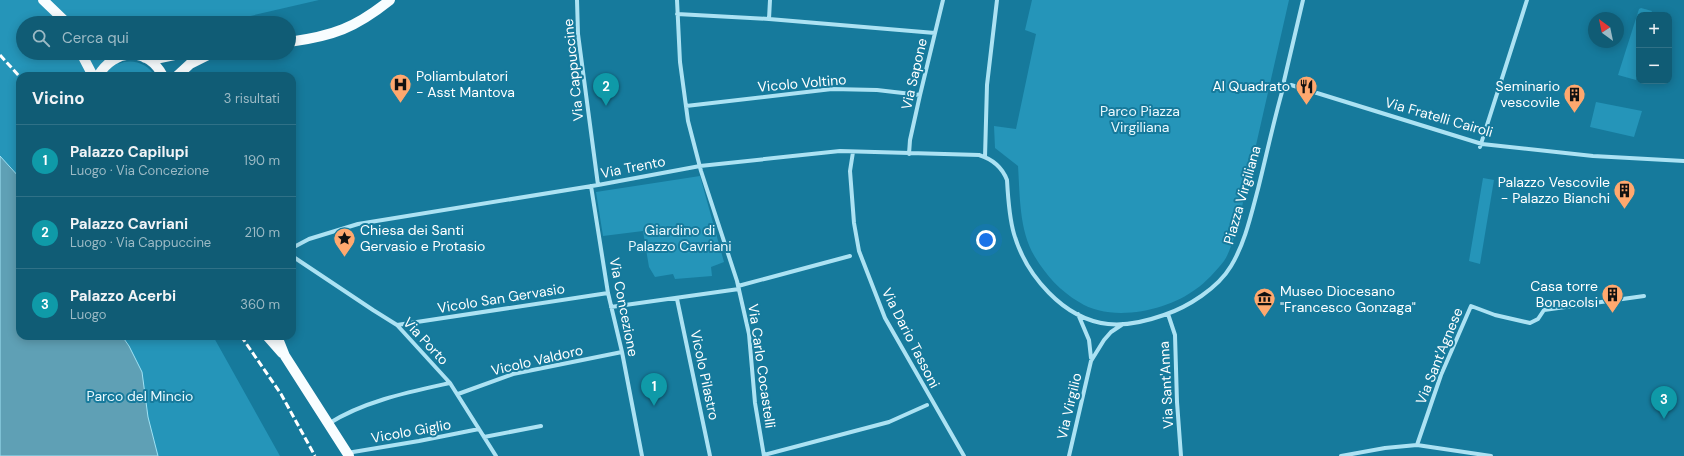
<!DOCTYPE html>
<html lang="it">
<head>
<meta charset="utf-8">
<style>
	body { margin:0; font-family:"DM Sans",sans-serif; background:#19627a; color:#f1f3f6 }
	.controls { position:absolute; right:12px; top:12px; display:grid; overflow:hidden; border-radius:8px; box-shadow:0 2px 10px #0003 }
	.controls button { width:36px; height:36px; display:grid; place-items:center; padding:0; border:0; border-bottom:1px solid #307187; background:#105c75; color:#f1f3f6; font:20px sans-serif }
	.compass { position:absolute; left:1588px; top:12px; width:36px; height:36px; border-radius:50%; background:#105c75; box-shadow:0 2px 10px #0003; rotate:327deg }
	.you { position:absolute; left:986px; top:240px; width:14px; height:14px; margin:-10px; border:3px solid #fff; border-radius:50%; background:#1a73e8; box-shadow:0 0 0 6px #1a73e833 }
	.badge { display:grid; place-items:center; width:26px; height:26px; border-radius:50%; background:#ffa86e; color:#fff; font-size:13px; font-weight:700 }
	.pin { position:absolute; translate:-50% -33px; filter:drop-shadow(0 1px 2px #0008) }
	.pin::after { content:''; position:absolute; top:21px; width:14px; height:12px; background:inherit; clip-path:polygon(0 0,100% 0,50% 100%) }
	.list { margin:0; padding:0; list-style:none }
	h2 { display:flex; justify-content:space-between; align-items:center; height:52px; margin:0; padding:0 16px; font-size:17px }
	h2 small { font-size:13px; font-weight:400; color:#9cbac5 }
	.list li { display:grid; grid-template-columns:26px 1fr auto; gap:12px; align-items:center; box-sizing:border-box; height:72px; padding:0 16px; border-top:1px solid #307187 }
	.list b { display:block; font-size:15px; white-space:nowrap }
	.list p { margin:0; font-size:13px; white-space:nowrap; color:#9cbac5 }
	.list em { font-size:13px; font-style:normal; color:#9cbac5 }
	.icon { flex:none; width:22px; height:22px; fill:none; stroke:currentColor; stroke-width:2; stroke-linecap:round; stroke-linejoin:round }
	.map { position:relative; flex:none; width:1684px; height:456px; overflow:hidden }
	.search { position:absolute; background:#105c75; box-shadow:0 2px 10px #0003; left:16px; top:16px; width:280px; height:44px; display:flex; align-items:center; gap:10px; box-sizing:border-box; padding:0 14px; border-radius:22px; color:#9cbac5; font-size:15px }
	.panel { position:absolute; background:#105c75; box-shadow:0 2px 10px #0003; left:16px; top:72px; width:280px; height:268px; border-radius:12px }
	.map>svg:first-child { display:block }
	.green { fill:#2595b9 }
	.water { fill:#5fa0b5; stroke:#9fe2f5 }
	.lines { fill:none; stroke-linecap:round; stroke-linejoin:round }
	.street { stroke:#ace2f3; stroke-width:4 }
	.primary { stroke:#f8fdff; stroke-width:10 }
	.rail { stroke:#fff; stroke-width:3; stroke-dasharray:7 3; stroke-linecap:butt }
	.labels { text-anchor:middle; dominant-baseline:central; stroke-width:4; stroke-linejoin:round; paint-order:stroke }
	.street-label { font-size:14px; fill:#fff; stroke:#167a9c }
	.poi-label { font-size:14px; fill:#fff; stroke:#167a9c; text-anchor:end }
	.park-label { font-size:14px; fill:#eaf9fe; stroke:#167a9c }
</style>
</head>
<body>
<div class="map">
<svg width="1684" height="456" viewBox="0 0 1684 456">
	<rect width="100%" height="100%" fill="#167a9c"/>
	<path class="green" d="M0,0H319L220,23H23V53H125L118,64C132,58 147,63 155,76H20V336H213L280,456H0Z
		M1032,0H1289L1236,233C1232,242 1229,254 1224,261C1218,269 1204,284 1196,289C1167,311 1111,323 1079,302C1060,291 1046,275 1035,257C1019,231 1020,195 1018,166L995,148L994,126L1016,129L1036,34L1025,30Z
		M1641,8L1652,11L1650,15H1639V55L1636,64L1639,66L1636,80L1618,75L1639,9Z
		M1596,102L1642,111L1634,137L1590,127Z
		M700,176L724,262L711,267L712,276L675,279L673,274L655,277L649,267L643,231L603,236L596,192Z
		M1483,178L1494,180L1480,264L1469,261Z"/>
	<path class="water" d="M0,156L20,178V336H122L129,346L142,372L148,417L158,456H0Z"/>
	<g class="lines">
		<path class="street" d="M577,0L578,34L598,185
			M677,0L680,62L688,121L701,171L737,281L749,334L755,403L764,456
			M677,14L769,19L935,33
			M769,19L770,0
			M1285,88L1284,81L1303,0
			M686,106L832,89L877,90L920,95
			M1480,147L1527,0
			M853,152L850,171L854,223L859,251L885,318L964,456
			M909,154L910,140L920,95L943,0
			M985,157L987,85L997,0
			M591,186L608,293L622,352L642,456
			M292,248L309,239L358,224L598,185L700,166L840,151L979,155C992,159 1002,167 1007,180C1008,198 1009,217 1014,234C1026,275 1063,319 1108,324C1126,326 1147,321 1164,315C1188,307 1218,288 1231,266C1245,243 1251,215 1258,189C1266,157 1273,124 1282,92L1286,87L1291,85L1482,144L1593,156L1684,161
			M292,256L373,310L397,325L450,383L496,456
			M738,286L850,256
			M677,299L710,456
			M611,307L739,289
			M1078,314L1089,340L1091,358
			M1168,314L1175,335L1177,402L1181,456
			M397,325L608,293
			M458,394L513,374L622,352
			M328,424C364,401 409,392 450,383
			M484,437L541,426
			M1417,445L1441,375L1471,306L1495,315L1530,323L1538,319L1544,310L1644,296
			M347,453L419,441L479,429
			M764,455L889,422L927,405
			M1069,456L1091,361L1104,340L1111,332L1123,324
			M1341,456L1385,448L1417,445L1491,456"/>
		<path class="primary" d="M43,0L67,23
			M289,42C333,36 355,28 390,0
			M81,53L93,76
			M145,58H160L184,53
			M98,76C114,49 147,46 163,76
			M177,76L190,64L212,53
			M267,336L282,353
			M277,336L285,356L349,456"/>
		<path class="rail" d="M0,55L20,77
			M241,336L281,394L315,456"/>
	</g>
	<defs>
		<symbol id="hospital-pin" viewBox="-11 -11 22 30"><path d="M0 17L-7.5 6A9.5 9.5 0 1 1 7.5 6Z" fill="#ffa86e" stroke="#167a9c"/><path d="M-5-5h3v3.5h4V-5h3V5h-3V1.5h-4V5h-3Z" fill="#111"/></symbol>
		<symbol id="restaurant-pin" viewBox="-11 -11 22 30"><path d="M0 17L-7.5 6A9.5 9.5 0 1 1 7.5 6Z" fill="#ffa86e" stroke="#167a9c"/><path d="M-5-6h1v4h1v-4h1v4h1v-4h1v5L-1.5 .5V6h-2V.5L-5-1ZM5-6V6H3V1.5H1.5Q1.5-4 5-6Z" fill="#111"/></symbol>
		<symbol id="building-pin" viewBox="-11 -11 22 30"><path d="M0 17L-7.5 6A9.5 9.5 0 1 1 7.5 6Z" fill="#ffa86e" stroke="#167a9c"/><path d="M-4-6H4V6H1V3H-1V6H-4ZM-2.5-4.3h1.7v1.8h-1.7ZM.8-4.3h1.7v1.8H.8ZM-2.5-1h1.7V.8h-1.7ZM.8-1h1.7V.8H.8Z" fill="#111"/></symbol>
		<symbol id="sight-pin" viewBox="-11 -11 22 30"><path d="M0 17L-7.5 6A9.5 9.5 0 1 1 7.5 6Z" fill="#ffa86e" stroke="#167a9c"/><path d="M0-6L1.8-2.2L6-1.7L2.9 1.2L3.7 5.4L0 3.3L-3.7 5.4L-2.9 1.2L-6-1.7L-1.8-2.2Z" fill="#111"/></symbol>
		<symbol id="museum-pin" viewBox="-11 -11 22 30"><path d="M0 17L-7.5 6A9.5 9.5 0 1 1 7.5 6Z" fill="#ffa86e" stroke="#167a9c"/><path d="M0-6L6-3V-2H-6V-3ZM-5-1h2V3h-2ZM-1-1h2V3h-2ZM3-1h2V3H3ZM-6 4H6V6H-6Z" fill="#111"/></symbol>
	</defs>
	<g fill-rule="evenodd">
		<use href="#hospital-pin" x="388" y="72" width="25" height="34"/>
		<use href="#restaurant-pin" x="1294" y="74" width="25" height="34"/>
		<use href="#building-pin" x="1562" y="82" width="25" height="34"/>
		<use href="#building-pin" x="1612" y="178" width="25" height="34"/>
		<use href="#sight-pin" x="332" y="226" width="25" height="34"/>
		<use href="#building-pin" x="1600" y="282" width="25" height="34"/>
		<use href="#museum-pin" x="1252" y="286" width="25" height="34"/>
	</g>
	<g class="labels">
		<g class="street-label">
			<text transform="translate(573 70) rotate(-96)">Via Cappuccine</text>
			<text transform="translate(914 74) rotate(-77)">Via Sapone</text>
			<text transform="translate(802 83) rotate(-5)">Vicolo Voltino</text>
			<text transform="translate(1439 117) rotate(16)">Via Fratelli Cairoli</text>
			<text transform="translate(633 167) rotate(-11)">Via Trento</text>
			<text transform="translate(1242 195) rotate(-74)">Piazza Virgiliana</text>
			<text transform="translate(501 298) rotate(-9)">Vicolo San Gervasio</text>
			<text transform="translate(624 307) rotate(79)">Via Concezione</text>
			<text transform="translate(911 338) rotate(63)">Via Dario Tassoni</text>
			<text transform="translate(426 341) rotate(47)">Via Porto</text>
			<text transform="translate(1439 356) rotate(-68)">Via Sant'Agnese</text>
			<text transform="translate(537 360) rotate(-13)">Vicolo Valdoro</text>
			<text transform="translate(762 366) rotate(82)">Via Carlo Cocastelli</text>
			<text transform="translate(705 375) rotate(78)">Vicolo Pilastro</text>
			<text transform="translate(1166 385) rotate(-93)">Via Sant'Anna</text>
			<text transform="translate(1069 406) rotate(-77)">Via Virgilio</text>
			<text transform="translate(411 431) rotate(-10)">Vicolo Giglio</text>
		</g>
		<g class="poi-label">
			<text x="416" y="76" text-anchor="start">Poliambulatori<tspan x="416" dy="16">- Asst Mantova</tspan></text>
			<text x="1290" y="86">Al Quadrato</text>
			<text x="1560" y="86">Seminario<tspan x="1560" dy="16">vescovile</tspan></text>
			<text x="1610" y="182">Palazzo Vescovile<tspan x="1610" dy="16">- Palazzo Bianchi</tspan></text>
			<text x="360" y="230" text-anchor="start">Chiesa dei Santi<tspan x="360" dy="16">Gervasio e Protasio</tspan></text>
			<text x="1598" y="286">Casa torre<tspan x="1598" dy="16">Bonacolsi</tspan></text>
			<text x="1280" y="291" text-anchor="start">Museo Diocesano<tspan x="1280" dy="16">"Francesco Gonzaga"</tspan></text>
		</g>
		<g class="park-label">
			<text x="1140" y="111">Parco Piazza<tspan x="1140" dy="16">Virgiliana</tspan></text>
			<text x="680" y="230">Giardino di<tspan x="680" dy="16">Palazzo Cavriani</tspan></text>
			<text x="140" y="396">Parco del Mincio</text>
		</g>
	</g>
</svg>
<div class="controls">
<button>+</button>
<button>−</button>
</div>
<svg class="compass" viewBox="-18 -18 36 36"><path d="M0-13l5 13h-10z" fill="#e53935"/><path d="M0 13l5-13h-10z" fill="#9cbac5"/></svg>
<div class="you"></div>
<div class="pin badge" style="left:654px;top:406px;background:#0f9aa8">1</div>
<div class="pin badge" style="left:606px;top:106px;background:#0f9aa8">2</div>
<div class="pin badge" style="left:1664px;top:419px;background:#0f9aa8">3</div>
<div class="search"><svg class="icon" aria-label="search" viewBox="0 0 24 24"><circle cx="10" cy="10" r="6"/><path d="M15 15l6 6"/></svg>Cerca qui</div>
<section class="panel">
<h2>Vicino<small>3 risultati</small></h2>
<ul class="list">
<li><span class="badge" style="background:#0f9aa8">1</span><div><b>Palazzo Capilupi</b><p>Luogo · Via Concezione</p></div><em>190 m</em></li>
<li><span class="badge" style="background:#0f9aa8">2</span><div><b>Palazzo Cavriani</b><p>Luogo · Via Cappuccine</p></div><em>210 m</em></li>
<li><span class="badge" style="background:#0f9aa8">3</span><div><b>Palazzo Acerbi</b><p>Luogo</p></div><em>360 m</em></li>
</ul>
</section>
</div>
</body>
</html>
